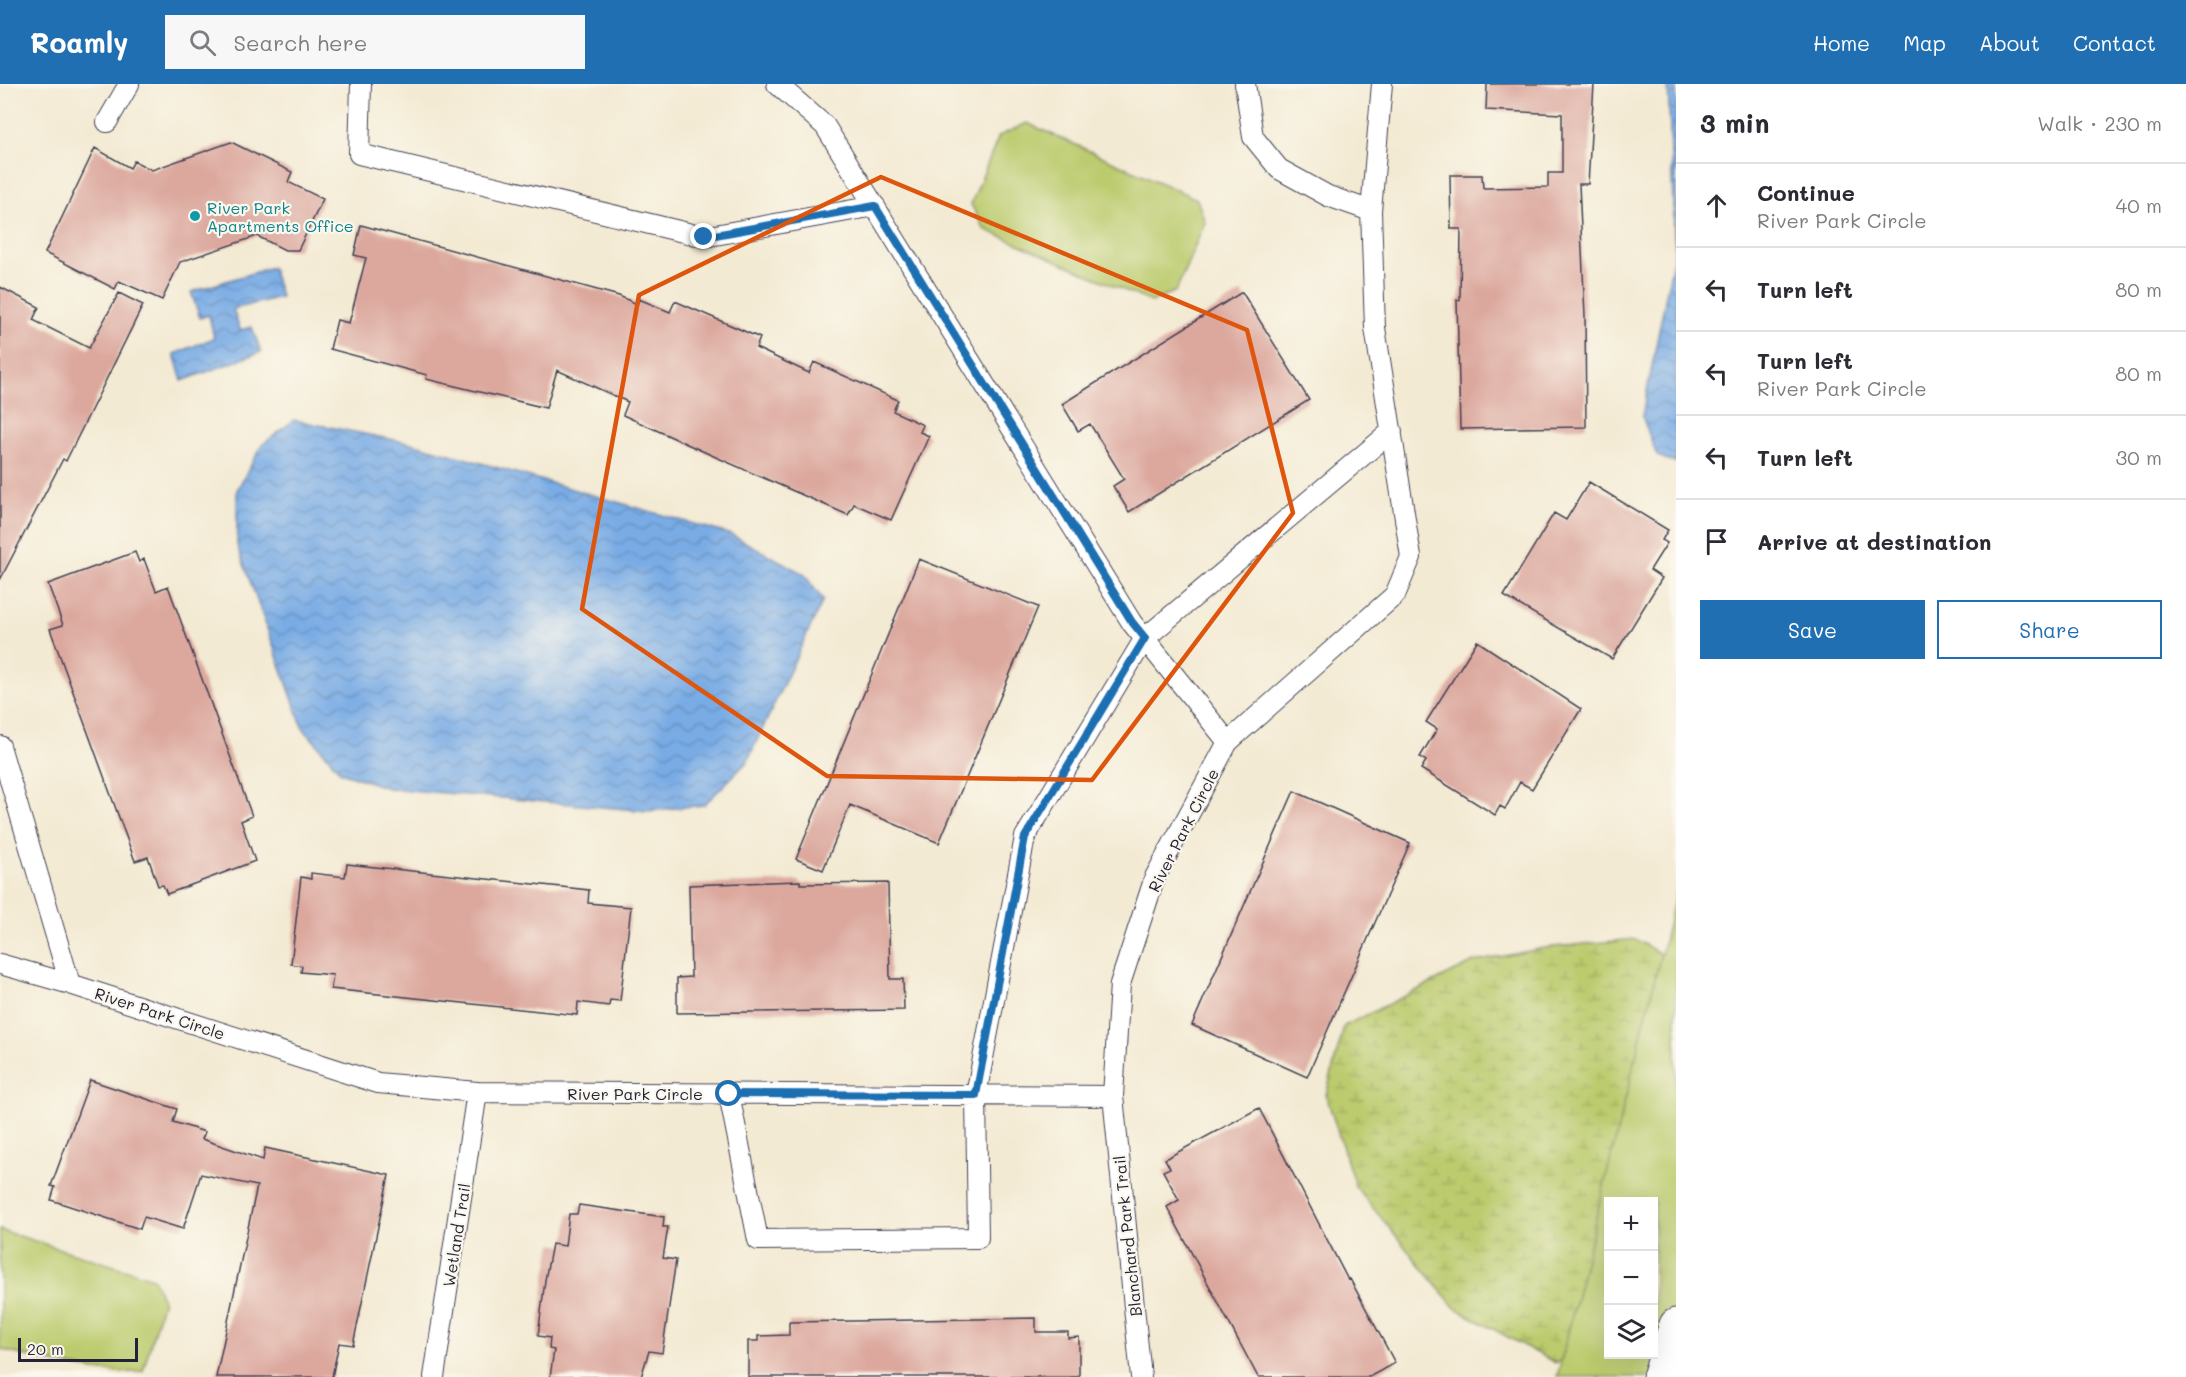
<!DOCTYPE html>
<html lang="en">
<head>
<meta charset="utf-8">
<style>
	body { margin:0; font-family:Mali,sans-serif; background:#f7f7f7; color:#2b2b33 }
	.controls { position:absolute; right:18px; bottom:18px; display:grid; overflow:hidden; border-radius:0px; box-shadow:0 6px 24px #0002 }
	.controls button { width:54px; height:54px; display:grid; place-items:center; padding:0; border:0; border-bottom:2px solid #e1e1e2; background:#fff; color:#2b2b33; font:30px sans-serif }
	.scale { position:absolute; left:18px; bottom:15px; width:120px; box-sizing:border-box; padding-left:6px; border:3px solid #22223b; border-top:0; font-size:16px; line-height:21px; white-space:nowrap; color:#22223b; -webkit-text-stroke:4px #fbf7ec; paint-order:stroke }
	.stop { position:absolute; width:18px; height:18px; margin:-14px; border:4px solid #1f6fb2; border-radius:50%; background:#fff }
	.stop.end { background:#1f6fb2; border-color:#fff; box-shadow:0 2px 6px #0008 }
	.list { margin:0; padding:0; list-style:none }
	h2 { display:flex; justify-content:space-between; align-items:center; height:78px; margin:0; padding:0 24px; font-size:26px }
	h2 small { font-size:20px; font-weight:400; color:#7c7c81 }
	.list li { display:grid; grid-template-columns:39px 1fr auto; gap:18px; align-items:center; box-sizing:border-box; height:84px; padding:0 24px; border-top:2px solid #e1e1e2 }
	.list b { display:block; font-size:22px; white-space:nowrap }
	.list p { margin:0; font-size:20px; white-space:nowrap; color:#7c7c81 }
	.list em { font-size:20px; font-style:normal; color:#7c7c81 }
	.actions { display:flex; gap:12px; padding:18px 24px }
	.actions a { flex:1; padding:14px 0; border:2px solid #1f6fb2; border-radius:0px; text-align:center; font-size:21px; color:#1f6fb2 }
	.actions .main { background:#1f6fb2; color:#fff }
	.icon { flex:none; width:33px; height:33px; fill:none; stroke:currentColor; stroke-width:2; stroke-linecap:round; stroke-linejoin:round }
	.map { position:relative; flex:none; width:1676px; height:1293px; overflow:hidden }
	header { display:flex; align-items:center; gap:36px; box-sizing:border-box; height:84px; padding:0 30px; background:#1f6fb2; color:#fff }
	header strong { font-size:28px }
	nav { display:flex; gap:33px; margin-inline-start:auto; font-size:21px }
	.search { width:420px; height:54px; background:#f7f7f7; display:flex; align-items:center; gap:15px; box-sizing:border-box; padding:0 21px; border-radius:0px; color:#7c7c81; font-size:22px }
	main { display:flex }
	aside { flex:1; background:#fff }
	.map>svg:first-child { display:block }
	.wetland { fill:url(#wetland-marsh); stroke:#6e7654; stroke-width:1.5 }
	.park { fill:#bbcb6d; stroke:#6e7654; stroke-width:1.5; fill-rule:evenodd }
	.water { fill:url(#water-waves); stroke:#4e6790; stroke-width:1.5 }
	.building { fill:#dca89e }
	.lines { fill:none; stroke-linecap:round; stroke-linejoin:round }
	.lane-casing { stroke:#414052; stroke-width:22 }
	.street-casing { stroke:#414052; stroke-width:35 }
	.lane { stroke:#fff; stroke-width:20 }
	.street { stroke:#fff; stroke-width:33 }
	.route { stroke:#1f6fb2; stroke-width:8 }
	.marked { fill:none; stroke:#de560e; stroke-width:4.5; stroke-linejoin:round }
	.culture-dot { fill:#0f9aa8; stroke:#fbf7ec; stroke-width:2 }
	.labels { text-anchor:middle; dominant-baseline:central; stroke-width:4.5; stroke-linejoin:round; paint-order:stroke }
	.culture-label { font-size:16px; fill:#0d838f; stroke:#fbf7ec; text-anchor:start }
	.street-label { font-size:16px; fill:#22223b; stroke:#fbf7ec }
</style>
</head>
<body>
<header>
<strong>Roamly</strong>
<div class="search"><svg class="icon" aria-label="search" viewBox="0 0 24 24"><circle cx="10" cy="10" r="6"/><path d="M15 15l6 6"/></svg>Search here</div>
<nav><a>Home</a><a>Map</a><a>About</a><a>Contact</a></nav>
</header>
<main>
<div class="map">
<svg width="1676" height="1293" viewBox="0 0 1676 1293">
	<defs>
		<pattern id="wetland-marsh" width="20" height="14" patternUnits="userSpaceOnUse" patternTransform="scale(1.5)"><rect width="20" height="14" fill="#bbcb6d"/><path d="M1 5h8M5 5V1M11 12h8M15 12V8" fill="none" stroke="#a0ae5f"/></pattern>
		<pattern id="water-waves" width="16" height="10" patternUnits="userSpaceOnUse" patternTransform="scale(1.5)"><rect width="16" height="10" fill="#79ace5"/><path d="M0 5q4-4 8 0t8 0" fill="none" stroke="#638cbb"/></pattern>
	</defs>
	<rect width="100%" height="100%" fill="#fbf7ec"/>
	<filter id="ink" filterUnits="userSpaceOnUse"><feTurbulence type="fractalNoise" baseFrequency=".0167" numOctaves="2"/><feDisplacementMap in="SourceGraphic" scale="12" xChannelSelector="R" yChannelSelector="G"/><feConvolveMatrix kernelMatrix="1 2 1 2 8 2 1 2 1" color-interpolation-filters="sRGB"/></filter>
	<filter id="wash" filterUnits="userSpaceOnUse"><feTurbulence type="fractalNoise" baseFrequency=".008" numOctaves="4" result="noise"/><feDisplacementMap in="SourceGraphic" scale="24" xChannelSelector="R" yChannelSelector="G"/><feGaussianBlur stdDeviation="1.35" result="paint"/><feColorMatrix in="noise" values="0 0 0 0 0 0 0 0 0 0 0 0 0 0 0 0 0 1.4 0 .05"/><feComposite in="paint" operator="in"/></filter>
	<g filter="url(#wash)">
		<rect width="100%" height="100%" fill="#f3ead3"/>
		<path class="wetland" d="M1635,855L1676,879L1608,1118L1579,1269L1555,1279L1455,1224L1355,1102L1326,1011L1344,942L1474,878L1544,864Z"/>
		<path class="park" d="M1027,39L1197,115L1205,138L1176,207L1151,218L984,145L971,120L999,52Z
			M1676,809V1293H1557ZM1608,1118H1654V1270H1608Z
			M0,1146L153,1194L163,1216L143,1287C107,1293 37,1276 0,1265Z"/>
		<path class="water" d="M1668,0H1676V379L1657,372L1642,332L1675,166Z
			M272,183L281,213L233,225L240,246L252,243L261,268L182,297L174,270L214,254L209,231L200,234L191,208Z
			M294,336L415,360L732,451L804,490L823,516L747,678L704,721L648,727L387,704L341,688L303,644L237,461V406L262,361Z"/>
		<g id="blocks">
			<path class="building" d="M1487,0H1594L1588,100H1579L1585,232L1586,343L1460,345L1457,216H1460L1461,145H1451L1450,91H1482L1483,104L1548,103V89H1562V30L1486,26Z
				M231,58L292,88L288,98L323,115L298,166H285L257,152L180,178L162,216L119,197L115,205L45,169L95,64L130,84L134,77L152,86Z
				M361,141L619,212L637,220L639,215L670,228L675,217L760,254L756,264L809,289L814,278L898,316L893,327L923,341L920,348L929,352L891,436L854,420L848,431L709,370L623,331L628,318L557,286L546,324L426,295L427,291L330,265L337,236L349,239L366,174L354,171Z
				M0,203L39,223L33,236L89,264L119,209L143,221L66,377L63,375L0,496Z
				M1242,208L1309,316L1129,428L1113,402L1124,395L1090,340L1078,347L1062,320Z
				M1589,398L1668,446L1662,456L1667,459L1650,486L1662,494L1612,575L1504,512L1554,429L1566,436Z
				M135,468L139,478L144,475L156,507L168,502L252,732L241,737L255,777L167,810L163,801L158,802L148,773L135,777L50,545L63,541L48,500Z
				M919,475L1038,523L939,759L850,721L823,786L796,775Z
				M1477,557L1581,625L1532,705L1520,698L1505,725L1500,722L1495,731L1421,685L1426,677L1420,673L1437,645L1426,638Z
				M1294,707L1410,759L1307,993L1192,941Z
				M347,780L589,806L588,819L631,823L620,917L610,916L609,922L578,918L577,931L331,905L333,891L301,888L302,882L291,880L301,793L311,795V789L345,793Z
				M800,797V800L888,799L890,895H903L904,926L677,929V894L691,893L689,801Z
				M90,996L177,1025L173,1038L205,1048L202,1055L263,1076L265,1064L389,1091L353,1261L339,1259L332,1293H216L257,1102L201,1090L183,1145L144,1133L140,1145L51,1116L55,1103L51,1102Z
				M1259,1024L1348,1196L1350,1195L1395,1279L1369,1293H1258L1167,1123L1179,1116L1163,1087L1170,1084L1165,1075Z
				M579,1121L664,1133L663,1143H668L663,1174L676,1176L662,1269L649,1267L641,1293H550L554,1266L549,1265L550,1254L538,1252L545,1196L552,1160L565,1162L569,1130H577Z
				M1036,1234V1248H1068V1254L1079,1253V1293H748V1257H758V1252L789,1251V1238Z"/>
		</g>
	</g>
	<g filter="url(#ink)">
		<use href="#blocks" fill-opacity="0" stroke="#414052" stroke-width="1.5"/>
		<g class="lines">
			<defs>
				<path id="lane" d="M361,0L359,70L704,153L875,122
					M777,0L825,42L1132,539L1228,658L1155,793L1120,900L1113,1012L1141,1293
					M1245,0L1253,53L1279,85L1328,112L1371,127
					M107,38L129,0
					M1228,658L1395,511L1411,473L1375,244L1371,127L1382,0
					M0,662L70,900L378,999L477,1008L1113,1012
					M0,880L70,900
					M729,1010L758,1156L978,1154L976,1011L1025,753L1145,554L1392,347
					M434,1293L477,1008"/>
				<path id="street" d="M1659,1293L1676,1241"/>
			</defs>
			<use href="#lane" class="lane-casing"/>
			<use href="#street" class="street-casing"/>
			<use href="#lane" class="lane"/>
			<use href="#street" class="street"/>
		</g>
	</g>
	<g class="lines" filter="url(#ink)">
		<path class="route" d="M704,153L875,122L1132,538L1145,554L1025,753L976,1011L729,1010"/>
	</g>
	<path class="marked" d="M881,93L1247,246L1293,429L1092,696L827,692L582,525L639,211Z"/>
	<circle class="culture-dot" cx="195" cy="132" r="6"/>
	<g class="labels">
		<g class="culture-label">
			<text x="207" y="123">River Park<tspan x="207" dy="18">Apartments Office</tspan></text>
		</g>
		<g class="street-label">
			<text transform="translate(1183 746) rotate(-63)">River Park Circle</text>
			<text transform="translate(160 929) rotate(18)">River Park Circle</text>
			<text x="635" y="1009">River Park Circle</text>
			<text transform="translate(456 1151) rotate(-81)">Wetland Trail</text>
			<text transform="translate(1127 1152) rotate(-96)">Blanchard Park Trail</text>
		</g>
	</g>
</svg>
<div class="controls">
<button>+</button>
<button>−</button>
<button><svg class="icon" aria-label="layers" viewBox="0 0 24 24"><path d="M12 4l9 5-9 5-9-5zM3 14l9 5 9-5"/></svg></button>
</div>
<div class="scale">20 m</div>
<div class="stop" style="left:729px;top:1010px"></div>
<div class="stop end" style="left:704px;top:153px"></div>
</div>
<aside>
<h2>3 min<small>Walk · 230 m</small></h2>
<ul class="list">
<li><svg class="icon" aria-label="ahead" viewBox="0 0 24 24"><path d="M12 20V5M6 11l6-6 6 6"/></svg><div><b>Continue</b><p>River Park Circle</p></div><em>40 m</em></li>
<li><svg class="icon" aria-label="left" viewBox="0 0 24 24"><path d="M17 20v-9H6M10 6l-5 5 5 5"/></svg><div><b>Turn left</b></div><em>80 m</em></li>
<li><svg class="icon" aria-label="left" viewBox="0 0 24 24"><path d="M17 20v-9H6M10 6l-5 5 5 5"/></svg><div><b>Turn left</b><p>River Park Circle</p></div><em>80 m</em></li>
<li><svg class="icon" aria-label="left" viewBox="0 0 24 24"><path d="M17 20v-9H6M10 6l-5 5 5 5"/></svg><div><b>Turn left</b></div><em>30 m</em></li>
<li><svg class="icon" aria-label="arrive" viewBox="0 0 24 24"><path d="M6 21V4h12l-3 4 3 4H6"/></svg><div><b>Arrive at destination</b></div></li>
</ul>
<div class="actions"><a class="main">Save</a><a>Share</a></div>
</aside>
</main>
</body>
</html>
